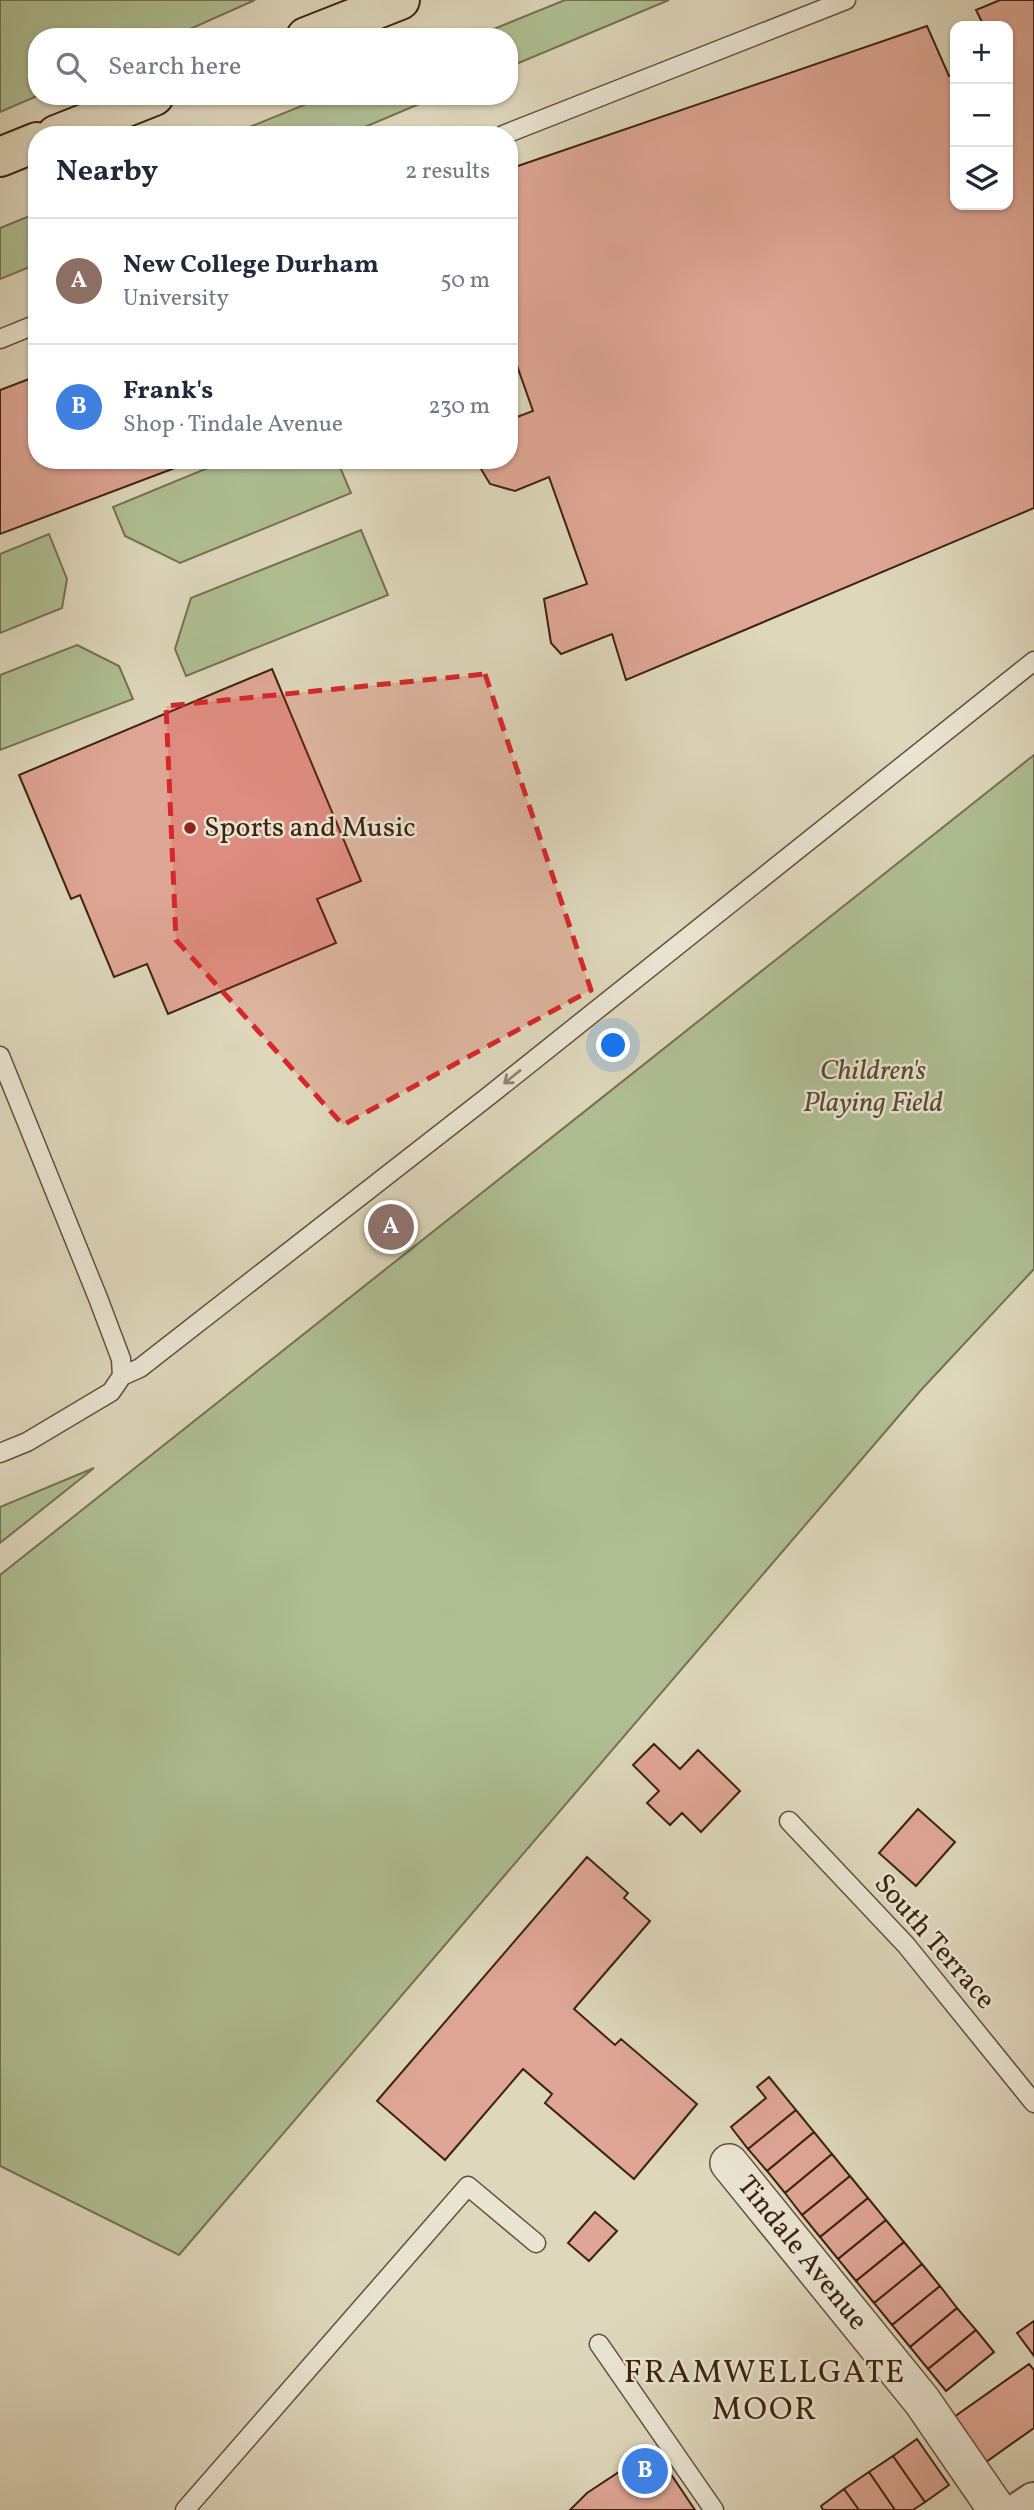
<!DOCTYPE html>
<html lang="en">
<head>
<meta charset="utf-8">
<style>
	body { margin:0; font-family:Vollkorn,serif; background:#f2f2f3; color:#1f2937 }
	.controls { position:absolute; right:21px; top:21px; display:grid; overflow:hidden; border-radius:14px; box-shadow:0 2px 5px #0004 }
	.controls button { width:63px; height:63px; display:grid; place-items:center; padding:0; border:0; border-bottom:2px solid #e0e1e3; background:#fff; color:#1f2937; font:35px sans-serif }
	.you { position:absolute; left:614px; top:1046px; width:24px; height:24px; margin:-18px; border:5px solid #fff; border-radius:50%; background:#1a73e8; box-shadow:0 0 0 10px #1a73e833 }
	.badge { display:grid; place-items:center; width:46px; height:46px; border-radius:50%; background:#8f2418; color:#fff; font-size:23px; font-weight:700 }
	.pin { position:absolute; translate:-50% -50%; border:4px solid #fff; box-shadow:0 2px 7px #0006 }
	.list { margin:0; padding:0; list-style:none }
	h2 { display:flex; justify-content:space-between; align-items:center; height:91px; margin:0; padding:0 28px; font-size:30px }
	h2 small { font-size:23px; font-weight:400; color:#747a83 }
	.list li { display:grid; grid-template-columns:46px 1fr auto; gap:21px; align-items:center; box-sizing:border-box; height:126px; padding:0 28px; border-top:2px solid #e0e1e3 }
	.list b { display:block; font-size:26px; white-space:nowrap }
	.list p { margin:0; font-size:23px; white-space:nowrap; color:#747a83 }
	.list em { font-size:23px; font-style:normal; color:#747a83 }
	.icon { flex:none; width:38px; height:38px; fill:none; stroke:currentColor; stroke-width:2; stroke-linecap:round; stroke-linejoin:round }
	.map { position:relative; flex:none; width:1034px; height:2510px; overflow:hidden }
	.search { position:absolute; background:#fff; box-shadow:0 2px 5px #0004; left:28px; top:28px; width:490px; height:77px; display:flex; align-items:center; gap:18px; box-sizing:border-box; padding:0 24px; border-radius:28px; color:#747a83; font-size:26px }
	.panel { position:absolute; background:#fff; box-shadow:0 2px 5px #0004; left:28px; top:126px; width:490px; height:343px; border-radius:28px }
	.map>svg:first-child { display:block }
	.green { fill:#afbf93; stroke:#767152; stroke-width:2 }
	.building { fill:#dfa695; stroke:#3d2310; stroke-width:2 }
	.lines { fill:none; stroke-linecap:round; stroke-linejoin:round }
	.service-casing { stroke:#65503b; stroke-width:21 }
	.minor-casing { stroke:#65503b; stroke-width:40 }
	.tertiary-casing { stroke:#65503b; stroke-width:42 }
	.trunk-casing { stroke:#3d2310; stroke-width:42 }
	.service { stroke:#eae5d3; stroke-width:18 }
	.minor { stroke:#eae5d3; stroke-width:37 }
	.tertiary { stroke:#eae5d3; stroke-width:38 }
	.trunk { stroke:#ded7bc; stroke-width:38 }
	.oneway { stroke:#948472 }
	.marked { fill:#d62828; fill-opacity:0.2; stroke:#d62828; stroke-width:5; stroke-dasharray:14 9; stroke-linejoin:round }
	.poi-dot { fill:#8f2418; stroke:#eae5d3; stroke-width:2.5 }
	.labels { text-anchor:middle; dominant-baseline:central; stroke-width:5; stroke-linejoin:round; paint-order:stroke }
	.poi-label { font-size:28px; fill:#3d2310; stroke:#eae5d3; text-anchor:start }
	.park-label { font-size:28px; font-style:italic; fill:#5a4a31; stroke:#eae5d3 }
	.street-label { font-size:28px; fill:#3d2310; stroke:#eae5d3 }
	.quarter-label { font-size:32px; letter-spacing:2px; fill:#3d2310; stroke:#eae5d3 }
</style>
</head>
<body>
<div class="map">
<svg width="1034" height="2510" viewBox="0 0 1034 2510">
	<rect width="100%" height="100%" fill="#ded7bc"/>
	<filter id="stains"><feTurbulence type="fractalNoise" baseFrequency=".00286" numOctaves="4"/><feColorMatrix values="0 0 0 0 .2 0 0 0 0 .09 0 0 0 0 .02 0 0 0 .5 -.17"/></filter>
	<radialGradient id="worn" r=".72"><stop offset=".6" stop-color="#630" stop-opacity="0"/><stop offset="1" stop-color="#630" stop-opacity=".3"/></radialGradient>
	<path class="green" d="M0,0H255L172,37H37V96L0,112Z
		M565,0H669L509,67V37H474Z
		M326,96H438L346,135H230Z
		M37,213V264L0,279V228Z
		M227,460H337L351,493L180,563L125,536L113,507Z
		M361,530L388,595L186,676L175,649L191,598Z
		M49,534L67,579L62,608L0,633V554Z
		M77,645L119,666L133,699L0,750V675Z
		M1034,755V1269L921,1390L179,2255L0,2166V1575Z
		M94,1468L0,1543V1507Z"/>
	<path class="building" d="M1000,0H1034V508L626,680L612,634L561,654L551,643L544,599L587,584L549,477L515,491L490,484L481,469L480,460H509V420L533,411L509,343V169L927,26L949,76L955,74V205H1008V26H984L976,10Z
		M37,376V460H196L0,534V390Z
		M272,669L361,881L317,899L336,943L168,1014L147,964L114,977L80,895L71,899L19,775Z
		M654,1744L680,1769L698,1750L740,1791L701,1832L682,1813L670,1825L647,1803L659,1791L633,1765Z
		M918,1809L955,1842L916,1886L879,1853Z
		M587,1857L628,1893L624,1898L650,1921L574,2009L615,2045L621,2039L697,2104L634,2179L545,2103L552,2094L523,2069L445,2160L377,2101Z
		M769,2077L796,2110L748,2149L731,2127L766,2098L757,2087Z
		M796,2110L814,2132L767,2171L748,2149Z
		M814,2132L832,2154L785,2193L767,2171Z
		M832,2154L850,2176L802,2215L785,2193Z
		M850,2176L868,2198L820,2237L802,2215Z
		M868,2198L886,2220L838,2259L820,2237Z
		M595,2212L617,2231L589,2261L568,2243Z
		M886,2220L904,2242L856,2281L838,2259Z
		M904,2242L922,2264L874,2303L856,2281Z
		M922,2264L940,2286L892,2325L874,2303Z
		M940,2286L957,2308L910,2347L892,2325Z
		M957,2308L976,2330L928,2369L910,2347Z
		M1034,2321V2356L1017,2333Z
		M976,2330L994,2352L946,2391L928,2369Z
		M1029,2364L1034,2370V2428L986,2462L954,2417Z
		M917,2439L949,2485L925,2502L893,2456Z
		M654,2449L695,2510H570L587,2493Z
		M893,2456L925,2502L913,2510H895L869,2472Z
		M869,2472L895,2510H859L844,2489Z
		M844,2489L859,2510H823L821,2506Z"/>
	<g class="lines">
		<defs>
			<path id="service" d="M503,135L846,0
				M0,339L37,324
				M0,1056L98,1298L121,1359L122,1376
				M0,1453L27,1442L111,1392L122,1376L140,1368L490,1095L1034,661
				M789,1821L906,1945L1034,2103
				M599,2344L714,2510
				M185,2510L468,2186L536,2243"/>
			<g id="minor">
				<path id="s1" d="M729,2163L922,2401L997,2510"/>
			</g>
			<path id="tertiary" d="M1022,2510L1034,2502"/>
			<path id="trunk" d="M306,37L400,0
				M56,135L154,96
				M0,157L37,142"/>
		</defs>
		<use href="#service" class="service-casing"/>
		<use href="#minor" class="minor-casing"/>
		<use href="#tertiary" class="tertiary-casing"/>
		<use href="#trunk" class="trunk-casing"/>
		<use href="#service" class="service"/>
		<use href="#minor" class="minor"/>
		<use href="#tertiary" class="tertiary"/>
		<use href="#trunk" class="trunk"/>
	</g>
	<defs><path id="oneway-shaft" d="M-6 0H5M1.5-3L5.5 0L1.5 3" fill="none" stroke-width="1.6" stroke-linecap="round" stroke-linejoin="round" transform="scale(1.75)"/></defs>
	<use class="oneway" href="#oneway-shaft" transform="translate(512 1077) rotate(141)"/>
	<path class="marked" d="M485,674L591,990L343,1125L176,940L166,706Z"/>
	<circle class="poi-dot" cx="190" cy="828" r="7"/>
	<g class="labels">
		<g class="poi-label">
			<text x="204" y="828">Sports and Music</text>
		</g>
		<g class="park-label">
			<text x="873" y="1071">Children's<tspan x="873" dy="32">Playing Field</tspan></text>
		</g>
		<g class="street-label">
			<text transform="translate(934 1942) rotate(49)">South Terrace</text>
			<text stroke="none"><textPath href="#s1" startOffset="116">Tindale Avenue</textPath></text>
		</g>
		<g class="quarter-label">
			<text x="765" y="2374">FRAMWELLGATE<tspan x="765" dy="37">MOOR</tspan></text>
		</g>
	</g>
	<rect width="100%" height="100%" filter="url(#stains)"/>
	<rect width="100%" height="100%" fill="url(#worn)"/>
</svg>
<div class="controls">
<button>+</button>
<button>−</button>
<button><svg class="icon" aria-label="layers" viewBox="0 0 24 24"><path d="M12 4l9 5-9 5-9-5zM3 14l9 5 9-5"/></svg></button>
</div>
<div class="you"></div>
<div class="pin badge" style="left:391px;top:1227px;background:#8d6e63">A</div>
<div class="pin badge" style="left:645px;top:2471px;background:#3f7fe0">B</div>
<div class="search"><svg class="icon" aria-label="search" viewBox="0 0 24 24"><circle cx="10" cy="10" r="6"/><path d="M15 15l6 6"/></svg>Search here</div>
<section class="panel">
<h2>Nearby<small>2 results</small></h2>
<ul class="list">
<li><span class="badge" style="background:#8d6e63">A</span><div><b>New College Durham</b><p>University</p></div><em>50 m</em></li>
<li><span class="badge" style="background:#3f7fe0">B</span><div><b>Frank's</b><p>Shop · Tindale Avenue</p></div><em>230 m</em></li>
</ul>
</section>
</div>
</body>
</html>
